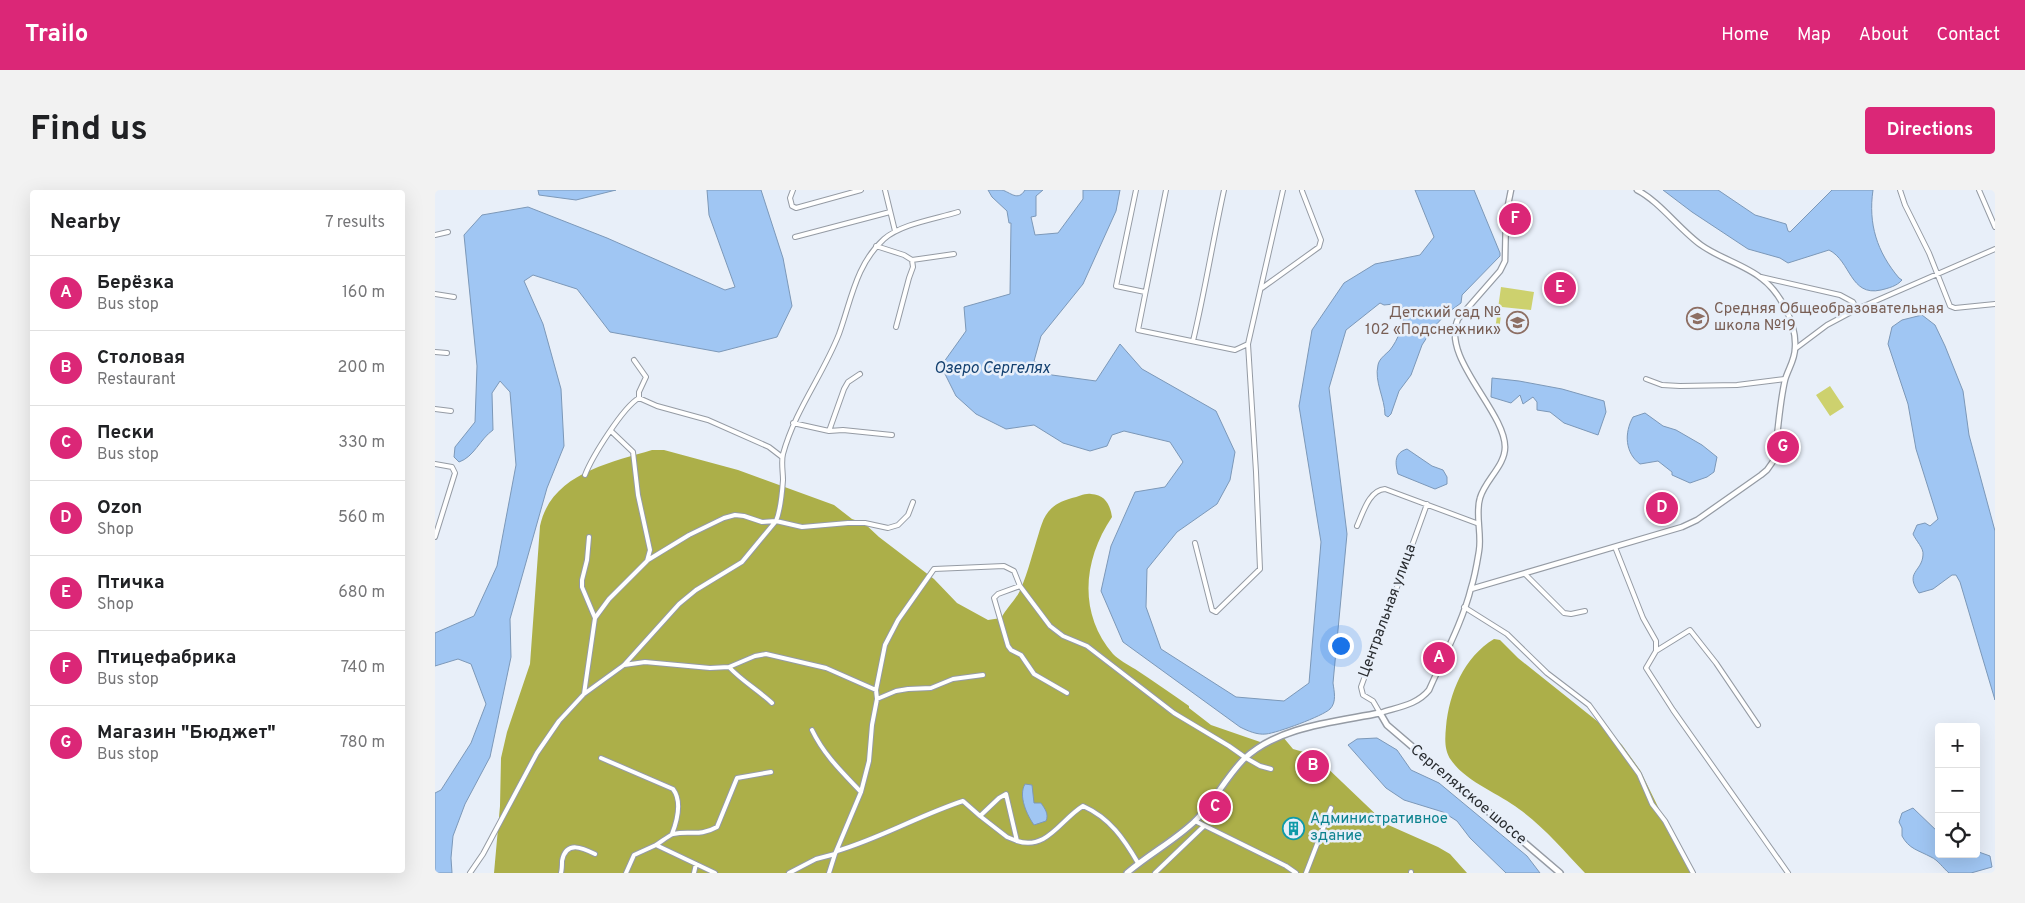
<!DOCTYPE html>
<html lang="en">
<head>
<meta charset="utf-8">
<style>
	body { margin:0; font-family:Overpass,sans-serif; background:#f2f2f2; color:#202124 }
	.controls { position:absolute; right:15px; bottom:15px; display:grid; overflow:hidden; border-radius:5px; box-shadow:0 5px 20px #0002 }
	.controls button { width:45px; height:45px; display:grid; place-items:center; padding:0; border:0; border-bottom:1px solid #e0e0e0; background:#fff; color:#202124; font:25px sans-serif }
	.you { position:absolute; left:905px; top:455px; width:18px; height:18px; margin:-12px; border:4px solid #fff; border-radius:50%; background:#1a73e8; box-shadow:0 0 0 8px #1a73e833 }
	.badge { display:grid; place-items:center; width:32px; height:32px; border-radius:50%; background:#db2777; color:#fff; font-size:16px; font-weight:700 }
	.pin { position:absolute; translate:-50% -50%; border:2px solid #fff; box-shadow:0 1px 5px #0006 }
	.list { margin:0; padding:0; list-style:none }
	h2 { display:flex; justify-content:space-between; align-items:center; height:65px; margin:0; padding:0 20px; font-size:21px }
	h2 small { font-size:16px; font-weight:400; color:#757577 }
	.list li { display:grid; grid-template-columns:32px 1fr auto; gap:15px; align-items:center; box-sizing:border-box; height:75px; padding:0 20px; border-top:1px solid #e0e0e0 }
	.list b { display:block; font-size:19px; white-space:nowrap }
	.list p { margin:0; font-size:16px; white-space:nowrap; color:#757577 }
	.list em { font-size:16px; font-style:normal; color:#757577 }
	.icon { flex:none; width:28px; height:28px; fill:none; stroke:currentColor; stroke-width:2; stroke-linecap:round; stroke-linejoin:round }
	.map { position:relative; flex:none; width:1560px; height:683px; overflow:hidden; border-radius:5px }
	header { display:flex; align-items:center; gap:30px; box-sizing:border-box; height:70px; padding:0 25px; background:#db2777; color:#fff }
	header strong { font-size:24px }
	nav { display:flex; gap:28px; margin-inline-start:auto; font-size:18px }
	.intro { display:flex; align-items:center; justify-content:space-between; box-sizing:border-box; height:120px; padding:0 30px }
	h1 { margin:0; font-size:35px }
	.button { padding:12px 22px; border-radius:5px; background:#db2777; color:#fff; font-size:18px; font-weight:700 }
	main { display:flex; gap:30px; padding:0 30px }
	aside { flex:1; background:#fff; border-radius:5px; box-shadow:0 5px 20px #0002 }
	.map>svg:first-child { display:block }
	.green { fill:#cdd16e }
	.forest { fill:#acaf49 }
	.water { fill:#a0c6f3; stroke:#7c98b8 }
	.lines { fill:none; stroke-linecap:round; stroke-linejoin:round }
	.minor-casing { stroke:#959ba4; stroke-width:6 }
	.tertiary-casing { stroke:#959ba4; stroke-width:7 }
	.secondary-casing { stroke:#959ba4; stroke-width:8 }
	.minor { stroke:#fff; stroke-width:4 }
	.tertiary { stroke:#fff; stroke-width:4.5 }
	.secondary { stroke:#fff; stroke-width:5 }
	.labels { text-anchor:middle; dominant-baseline:central; stroke-width:5; stroke-linejoin:round; paint-order:stroke }
	.education-label { font-size:15px; fill:#785e54; stroke:#e8eff9; text-anchor:start }
	.street-label { font-size:15px; fill:#292c30; stroke:#e8eff9 }
	.culture-label { font-size:15px; fill:#0d838f; stroke:#e8eff9; text-anchor:start }
	.water-label { font-size:16px; font-style:italic; fill:#144170; stroke:#e8eff9 }
</style>
</head>
<body>
<header>
<strong>Trailo</strong>
<nav><a>Home</a><a>Map</a><a>About</a><a>Contact</a></nav>
</header>
<div class="intro"><h1>Find us</h1><a class="button">Directions</a></div>
<main>
<aside>
<h2>Nearby<small>7 results</small></h2>
<ul class="list">
<li><span class="badge">A</span><div><b>Берёзка</b><p>Bus stop</p></div><em>160 m</em></li>
<li><span class="badge">B</span><div><b>Столовая</b><p>Restaurant</p></div><em>200 m</em></li>
<li><span class="badge">C</span><div><b>Пески</b><p>Bus stop</p></div><em>330 m</em></li>
<li><span class="badge">D</span><div><b>Ozon</b><p>Shop</p></div><em>560 m</em></li>
<li><span class="badge">E</span><div><b>Птичка</b><p>Shop</p></div><em>680 m</em></li>
<li><span class="badge">F</span><div><b>Птицефабрика</b><p>Bus stop</p></div><em>740 m</em></li>
<li><span class="badge">G</span><div><b>Магазин &quot;Бюджет&quot;</b><p>Bus stop</p></div><em>780 m</em></li>
</ul>
</aside>
<div class="map">
<svg width="1560" height="683" viewBox="0 0 1560 683">
	<rect width="100%" height="100%" fill="#e8eff9"/>
	<path class="green" d="M1066,97L1099,102L1096,120L1067,117L1064,141L1060,140Z
		M1395,196L1409,217L1395,226L1381,205Z"/>
	<path class="forest" d="M217,260H229L303,280L399,315L417,329L429,333L444,347L499,389L522,413L553,430L566,428C572,417 583,408 587,396C592,384 596,369 600,356C608,331 608,316 637,308C643,307 650,303 656,304C670,305 675,314 677,327C648,370 643,423 678,464C684,470 693,475 700,479C718,491 736,503 754,516V518L776,535L831,554L848,547L858,559L872,563L885,571L951,634L1003,657L1015,664L1032,683H59L65,616L66,568L72,542L95,474L105,336C116,284 174,273 217,260Z
		M1059,449L1065,450L1083,468L1167,535L1187,555L1205,580L1226,623L1260,683H1150C1129,661 1109,637 1084,619C1065,604 1031,592 1016,570C1009,560 1010,548 1011,537C1014,503 1029,467 1059,449Z"/>
	<path class="water" d="M103,0H181L141,10L104,5Z
		M272,0H326L348,68L357,116L342,147L284,162L175,142L142,99L98,85L89,91L108,134L126,199L129,256L112,298L75,429L76,467L55,567L30,614L18,646L16,668L17,683H0V603L6,600L36,553L51,514L36,474L23,469L0,476V443L39,426L62,376L81,275L75,202L65,191L57,203L58,240C45,249 39,267 24,272L19,267L20,257L40,232L42,176L29,45L47,25L93,17L172,48L290,100L300,97L274,25Z
		M553,0C558,0 563,0 567,0C575,2 583,12 590,0H608L601,6V26L596,27L600,45L623,43L648,9V0H685L681,21L648,94L606,146L599,171L617,185L661,191L685,154L707,179L781,221L800,262L795,290L782,314L742,342L712,379L711,417L726,459L801,507L849,511L874,493L886,352L864,216L877,140L909,93L940,74L985,65L999,47L980,0H1039L1065,63V66L1027,105L1026,113L1011,124L998,138L987,155L976,185L964,201L956,224L953,227L950,225C950,208 939,192 943,175C944,169 950,165 955,160C963,150 969,134 969,121L967,117L959,114L949,115L945,113L911,140L894,198L912,344L898,493C899,501 902,512 895,519C888,526 842,543 831,544C822,545 813,541 805,537L688,452L666,401L676,356L700,302L730,297L748,272L735,252L689,241L677,245L672,256L655,261L628,253L599,235L571,239L541,224L521,206L506,176L531,141L529,117L575,104L576,33H574L572,21L557,7Z
		M1228,0H1283L1320,25L1351,34L1353,41L1355,42L1397,0H1438C1433,34 1442,62 1464,88L1467,90C1462,96 1454,98 1446,100C1415,107 1416,71 1394,60L1353,73L1345,68L1313,59L1257,22Z
		M1487,125L1500,135L1510,156L1528,201L1534,245L1560,341V510L1525,392L1521,385H1517L1498,399L1484,403C1469,382 1487,382 1488,365C1489,358 1481,351 1478,344L1482,335L1490,333L1495,336L1503,329L1481,259L1473,214L1453,154L1457,137L1467,130Z
		M1057,188L1084,191L1127,199L1169,211L1171,222L1163,245L1129,233L1115,222L1102,220V212L1098,207L1088,214L1085,205L1076,213L1056,207Z
		M1210,223L1228,236L1241,240L1267,255L1282,267L1279,282L1272,287L1255,293L1237,285V282L1223,271L1205,274C1190,263 1189,243 1198,227Z
		M972,259L997,276L1008,280L1012,287V294L1000,299L963,284C960,273 959,263 972,259Z
		M942,548L962,560L976,580L1004,593L1092,666L1105,683H1071L1035,648L1022,631L1008,622L969,610L951,598L913,555L922,549Z
		M590,594L597,595L599,613H606C610,619 614,624 611,631L599,635C592,625 583,606 590,594Z
		M1478,618L1504,643V664H1541V661L1555,666L1557,677L1536,683H1514C1508,678 1503,670 1496,667C1483,660 1474,659 1467,646V638L1464,632L1467,623Z"/>
	<g class="lines">
		<defs>
			<path id="minor" d="M358,0L355,8L357,16L361,18L426,0
				M450,0L460,41
				M701,0L681,96L710,102
				M731,0L703,140L800,160L813,154
				M1465,0L1470,15L1494,63L1515,116L1520,118L1560,114
				M1544,0L1560,37
				M0,45L13,42
				M360,47L455,22
				M441,56L469,65L477,70L519,64
				M1326,87L1405,105L1418,112L1422,119
				M827,98L884,57L886,50L867,1
				M0,104L19,107
				M461,137L474,88L478,77L477,70
				M758,151C770,101 778,50 789,0
				M1360,159L1392,135L1422,119L1560,59
				M0,162L12,163
				M199,170L211,187L204,202V208
				M1211,189L1227,195L1245,196L1302,195L1350,189
				M0,219L16,221
				M358,233L394,241L408,240L457,245
				M394,241L409,199L413,192L425,184
				M0,274L17,277L20,283L0,347
				M150,285C157,267 188,217 204,208L222,216L273,230L334,257L347,267
				M922,336C928,323 934,300 950,299L1044,334
				M154,347L152,370L147,390V397L160,428L174,409L212,371L215,360L203,305L198,262L176,241
				M760,353L777,420L781,422L825,379L821,282L813,154L848,0
				M1180,357L1208,428L1221,451V461L1211,478L1238,520L1353,683
				M213,370L254,345L289,328L300,325L309,326L327,332L341,331L367,337L413,333H430L453,338L463,335L473,325L478,312
				M1090,384L1129,423L1136,424L1150,421
				M585,396L563,404L559,408L573,456L576,460L586,465L599,484L632,503
				M1029,417L1072,444L1112,483L1154,515L1204,584L1217,614L1230,631L1258,683
				M1221,461L1255,440L1281,473L1323,535
				M189,475L210,472L275,478L294,477L320,466L331,464L391,478L441,500
				M294,477C307,491 323,500 337,513
				M149,504L160,428
				M442,509L461,501L473,499L496,498L518,489L548,485
				M945,523L938,511L928,505L926,497L992,314
				M377,540C389,565 407,582 426,602
				M166,568L238,599C247,611 242,631 237,644
				M760,631L851,676L861,683
				M582,651L572,647L545,626L564,608L571,604L582,651C612,661 626,629 648,616C675,628 689,649 703,673
				M221,655C226,652 233,646 238,644C255,640 264,647 282,637L302,588L336,582
				M402,661C446,648 485,625 528,611L545,626
				M35,683L48,664L102,563L124,531L149,504L189,475L244,414L261,400L307,372L341,331C346,319 347,304 348,290C348,282 346,272 348,264C360,220 388,185 404,144C416,111 421,74 449,49C466,34 500,29 523,22
				M126,683C127,679 127,675 127,671C131,650 148,658 160,664
				M191,683L199,665L221,655L280,683
				M259,683L261,674
				M354,683L381,669L400,664
				M394,683L400,664L426,602L434,571L437,535L442,509L441,500L450,455L463,430L499,379L569,376L579,381L585,396L615,436L628,446L652,456L739,523L794,556L811,568L825,576L836,579
				M720,683L769,636
				M871,683L896,618
				M976,683V682"/>
			<path id="tertiary" d="M1036,399L1247,337L1262,330L1326,285L1332,280L1339,270C1343,244 1344,216 1350,190C1353,179 1360,170 1360,158C1362,134 1345,102 1326,88C1310,75 1284,68 1266,55C1245,40 1224,11 1202,0
				M945,523C963,517 982,515 994,500C1008,468 1028,431 1036,398C1040,386 1042,373 1044,361C1047,344 1040,324 1045,308C1050,290 1070,276 1070,257C1070,221 1005,167 1023,129L1065,81L1070,71L1071,25L1076,0"/>
			<path id="secondary" d="M692,683C714,664 739,651 759,632C778,614 790,588 809,569C844,536 900,532 945,523L952,535L1125,683"/>
		</defs>
		<use href="#minor" class="minor-casing"/>
		<use href="#tertiary" class="tertiary-casing"/>
		<use href="#secondary" class="secondary-casing"/>
		<use href="#minor" class="minor"/>
		<use href="#tertiary" class="tertiary"/>
		<use href="#secondary" class="secondary"/>
	</g>
	<defs>
		<symbol id="school-ring" viewBox="-11 -11 22 22"><circle r="9.5" fill="#e8eff9" stroke="#8d6e63" stroke-width="1.5"/><path d="M0-5L7-2L0 1L-7-2ZM-4 1L0 2.5L4 1V4Q0 6-4 4Z" fill="#8d6e63"/></symbol>
		<symbol id="building-ring" viewBox="-11 -11 22 22"><circle r="9.5" fill="#e8eff9" stroke="#0f9aa8" stroke-width="1.5"/><path d="M-4-6H4V6H1V3H-1V6H-4ZM-2.5-4.3h1.7v1.8h-1.7ZM.8-4.3h1.7v1.8H.8ZM-2.5-1h1.7V.8h-1.7ZM.8-1h1.7V.8H.8Z" fill="#0f9aa8"/></symbol>
	</defs>
	<g fill-rule="evenodd">
		<use href="#school-ring" x="1250" y="116" width="25" height="25"/>
		<use href="#school-ring" x="1070" y="120" width="25" height="25"/>
		<use href="#building-ring" x="846" y="626" width="25" height="25"/>
	</g>
	<g class="labels">
		<g class="education-label">
			<text x="1279" y="119">Средняя Общеобразовательная<tspan x="1279" dy="17">школа №19</tspan></text>
			<text x="1066" y="123" text-anchor="end">Детский сад №<tspan x="1066" dy="17">102 «Подснежник»</tspan></text>
		</g>
		<g class="street-label">
			<text transform="translate(953 421) rotate(-70)">Центральная улица</text>
			<text transform="translate(1033 605) rotate(40)">Сергеляхское шоссе</text>
		</g>
		<g class="culture-label">
			<text x="875" y="629">Административное<tspan x="875" dy="17">здание</tspan></text>
		</g>
		<g class="water-label">
			<text x="557" y="179">Озеро Сергелях</text>
		</g>
	</g>
</svg>
<div class="controls">
<button>+</button>
<button>−</button>
<button><svg class="icon" aria-label="locate" viewBox="0 0 24 24"><circle cx="12" cy="12" r="6"/><path d="M12 2v4M12 18v4M2 12h4M18 12h4"/></svg></button>
</div>
<div class="you"></div>
<div class="pin badge" style="left:1004px;top:468px">A</div>
<div class="pin badge" style="left:878px;top:576px">B</div>
<div class="pin badge" style="left:780px;top:617px">C</div>
<div class="pin badge" style="left:1227px;top:318px">D</div>
<div class="pin badge" style="left:1125px;top:98px">E</div>
<div class="pin badge" style="left:1080px;top:29px">F</div>
<div class="pin badge" style="left:1348px;top:257px">G</div>
</div>
</main>
</body>
</html>
